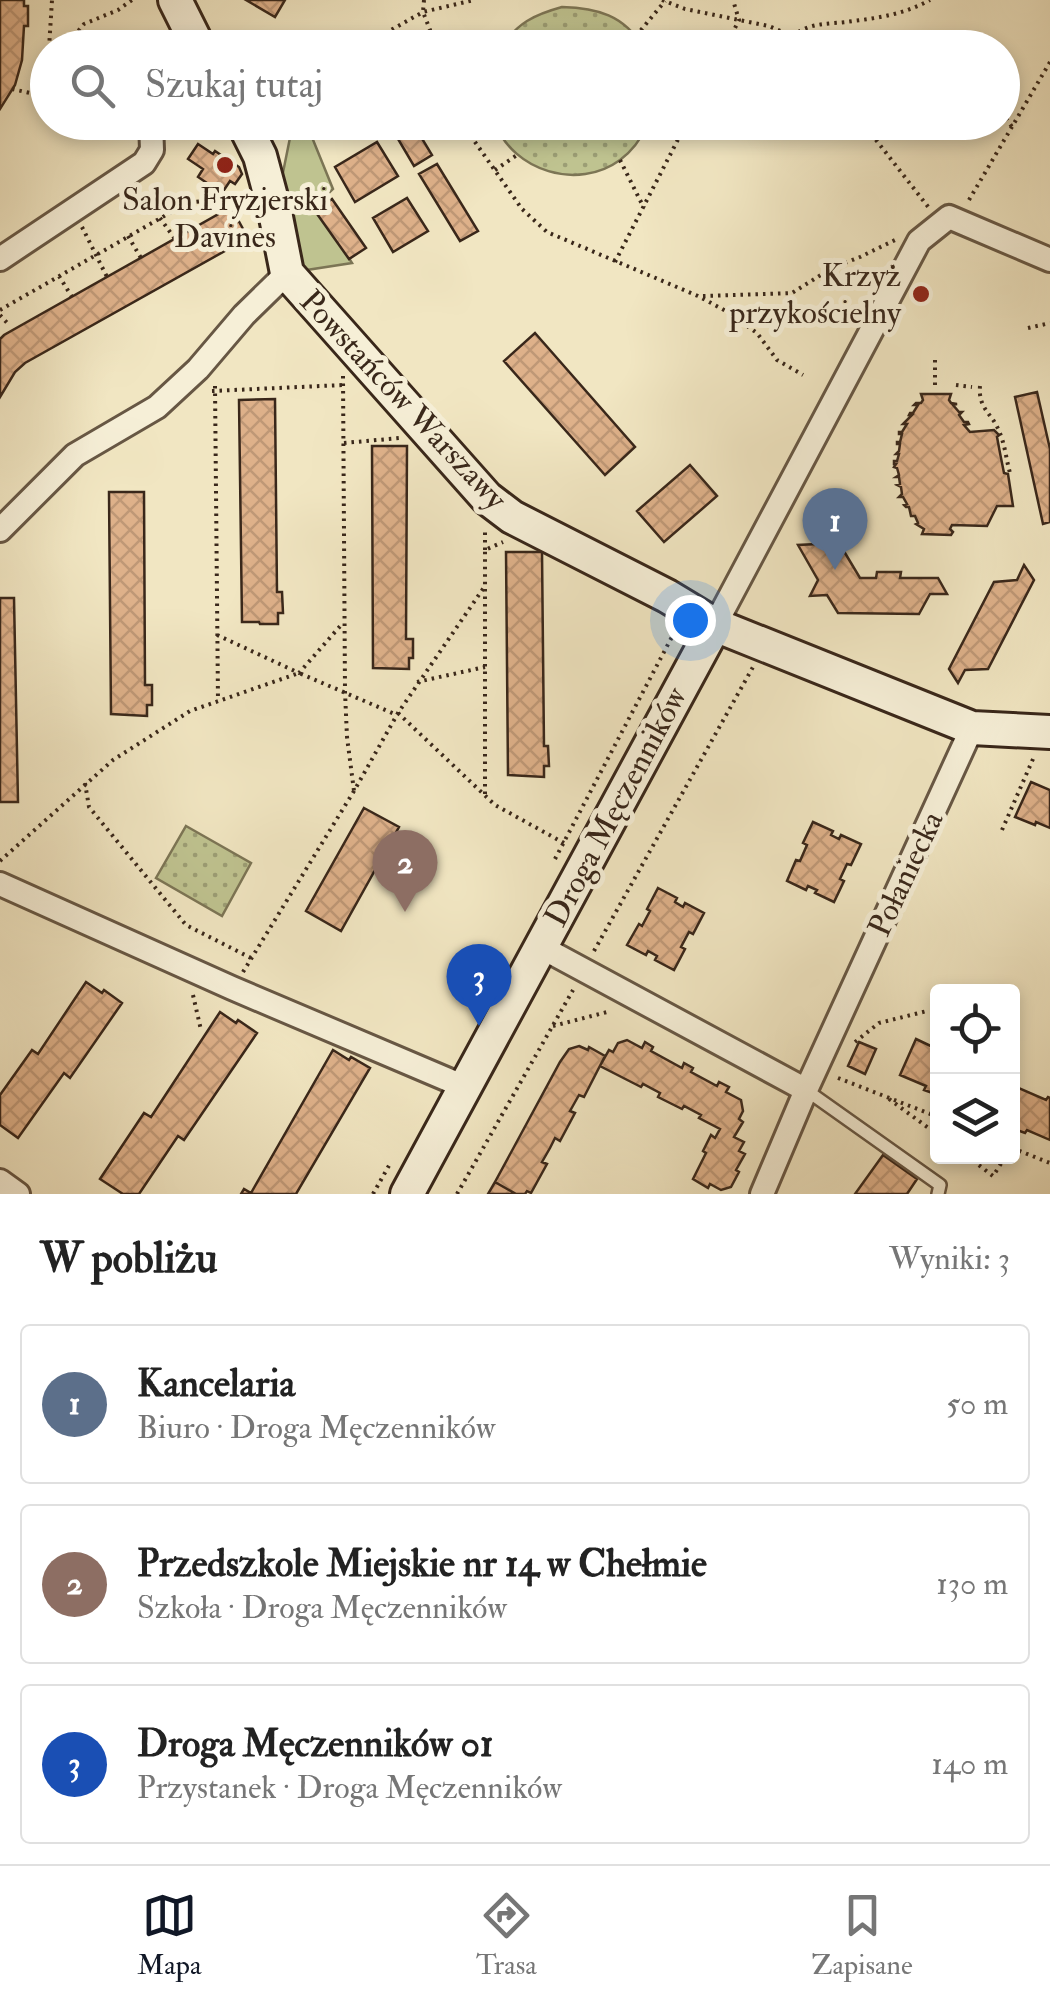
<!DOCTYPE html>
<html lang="pl">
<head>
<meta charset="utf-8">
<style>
	body { margin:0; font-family:"IM FELL Double Pica",serif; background:#f6f6f6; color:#222 }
	.controls { position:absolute; right:30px; bottom:30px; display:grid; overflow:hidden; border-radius:10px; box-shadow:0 5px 15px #0003 }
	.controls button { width:90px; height:90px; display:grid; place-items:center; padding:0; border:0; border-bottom:2px solid #e0e0e0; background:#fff; color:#222; font:50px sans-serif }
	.you { position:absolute; left:690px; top:620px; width:35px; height:35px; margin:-25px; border:8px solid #fff; border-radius:50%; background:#1a73e8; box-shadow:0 0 0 15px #1a73e833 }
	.badge { display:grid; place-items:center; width:65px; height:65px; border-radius:50%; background:#111827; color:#fff; font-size:32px; font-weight:700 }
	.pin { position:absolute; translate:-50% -82px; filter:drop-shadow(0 2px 5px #0008) }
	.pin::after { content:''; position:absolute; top:52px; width:35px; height:30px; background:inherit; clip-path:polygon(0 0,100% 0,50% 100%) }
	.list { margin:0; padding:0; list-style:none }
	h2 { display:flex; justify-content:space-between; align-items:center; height:130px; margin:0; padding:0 40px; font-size:42px }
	h2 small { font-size:32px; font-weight:400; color:#767676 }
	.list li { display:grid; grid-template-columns:65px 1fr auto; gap:30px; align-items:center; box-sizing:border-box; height:160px; margin:0 20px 20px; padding:0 20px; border:2px solid #e0e0e0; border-radius:10px }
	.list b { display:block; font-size:38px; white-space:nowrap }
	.list p { margin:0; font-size:32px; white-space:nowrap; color:#767676 }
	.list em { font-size:32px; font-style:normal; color:#767676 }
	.icon { flex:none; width:55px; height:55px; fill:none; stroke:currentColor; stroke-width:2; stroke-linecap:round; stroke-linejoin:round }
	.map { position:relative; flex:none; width:1050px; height:1194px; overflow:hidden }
	.search { position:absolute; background:#fff; box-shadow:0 5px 15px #0003; left:30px; right:30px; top:30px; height:110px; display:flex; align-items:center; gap:25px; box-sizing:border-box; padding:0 35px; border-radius:55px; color:#767676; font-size:38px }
	.sheet { height:670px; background:#fff }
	nav { display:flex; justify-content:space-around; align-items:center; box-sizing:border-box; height:140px; border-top:2px solid #e0e0e0; background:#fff; font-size:28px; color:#767676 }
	nav a { display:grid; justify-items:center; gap:5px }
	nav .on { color:#111827 }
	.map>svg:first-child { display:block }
	.grass { fill:#bfc390; stroke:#7c7555; stroke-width:2.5 }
	.park { fill:url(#park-dots); stroke:#7c7555; stroke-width:2.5 }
	.building { fill:url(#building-cross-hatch); stroke:#39271a; stroke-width:2.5 }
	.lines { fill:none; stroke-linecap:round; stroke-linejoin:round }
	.lane-casing { stroke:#675744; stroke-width:16 }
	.street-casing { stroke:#675744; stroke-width:28 }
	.secondary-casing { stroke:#39271a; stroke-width:38 }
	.path { stroke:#39271a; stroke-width:4; stroke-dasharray:2.5 5; stroke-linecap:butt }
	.lane { stroke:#f6efd7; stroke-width:11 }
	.street { stroke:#f6efd7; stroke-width:22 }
	.secondary { stroke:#f6efd7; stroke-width:32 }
	.poi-dot { fill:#8f2418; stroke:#f6efd7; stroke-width:4 }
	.labels { text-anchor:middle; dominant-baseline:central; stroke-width:10; stroke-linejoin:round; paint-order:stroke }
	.poi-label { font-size:32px; fill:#39271a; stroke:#f6efd7 }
	.street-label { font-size:32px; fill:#39271a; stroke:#f6efd7 }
</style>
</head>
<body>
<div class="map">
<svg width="1050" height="1194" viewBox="0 0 1050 1194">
	<defs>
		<pattern id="park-dots" width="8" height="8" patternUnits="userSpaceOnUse" patternTransform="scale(2.5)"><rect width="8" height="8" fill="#bfc390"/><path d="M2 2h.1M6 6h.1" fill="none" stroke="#9c9e75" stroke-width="1.8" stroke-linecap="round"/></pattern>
		<pattern id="building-cross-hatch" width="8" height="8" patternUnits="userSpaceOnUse" patternTransform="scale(2.5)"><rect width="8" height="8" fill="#deb18a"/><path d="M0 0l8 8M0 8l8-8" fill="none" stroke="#bf9876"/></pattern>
	</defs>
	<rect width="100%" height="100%" fill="#f1e6c2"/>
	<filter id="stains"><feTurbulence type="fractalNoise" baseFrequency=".002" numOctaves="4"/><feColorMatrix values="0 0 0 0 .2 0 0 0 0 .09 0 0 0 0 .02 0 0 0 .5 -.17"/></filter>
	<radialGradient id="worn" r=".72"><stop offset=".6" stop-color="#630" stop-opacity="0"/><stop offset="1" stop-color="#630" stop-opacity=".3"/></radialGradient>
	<path class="grass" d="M293,123H300L303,128L307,125L333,189L316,205L352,263L287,273L275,212Z"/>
	<path class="park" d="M562,7C597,8 624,15 643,47H501C518,23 533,15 562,7Z
		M495,123H649C642,137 634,150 620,160C578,191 513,171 495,123Z
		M186,826L251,863L222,916L156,878Z"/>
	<path class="building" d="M0,0H24V6H28V26H24L22,60L15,85L0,109Z
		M246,0H285L275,17Z
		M245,38L248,39L261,48H233L236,40Z
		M388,122H412L432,155L414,166Z
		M377,142L398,176L355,202L335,167Z
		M198,144L213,154L215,151L239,167L242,174L235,184L230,181L222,193L198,177L203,169L188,159Z
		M437,164L478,231L460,241L419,174Z
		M407,198L428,231L393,252L373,218Z
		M332,199L366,248L349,259L315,211Z
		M231,207L248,238L25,363L15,372L0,397V339L4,335Z
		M535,333L635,447L605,475L504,361Z
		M1037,392L1050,449V522L1043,524L1015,397Z
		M921,394H951L949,400L951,403L957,404L953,405L959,412H962L959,415L964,422H968L969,424L964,425L970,432L994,430L999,435L997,437L1000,453L1004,473L1008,474L1013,506H997L987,526L952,525L950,529L953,532L951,535L922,534L924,529L916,524L918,523L915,516H911L909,507H906L904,505L907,504L903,497H899L902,494L901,487L897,485L900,484L899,477H896L899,475L897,468L894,467L896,464H894V461H897L899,454H896L899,451L900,444H897V442H900L902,434H899V432H902L907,424H903L912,415H909L910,413H913L918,405H914L916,403H921L923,400Z
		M275,399L277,592H282L283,613H278V624H260L259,622H242L239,400Z
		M372,446H407L406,639H413V658H409V669L373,668Z
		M690,465L717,496L664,542L637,511Z
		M109,492H144L145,685H152V705H147V716L111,714Z
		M839,543L860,578H876L877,572H901L900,578H938L947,594H930L919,614L838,613L827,595L810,596L818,580L798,545Z
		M506,552H542L544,746H548L549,766H544V777L508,775Z
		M1024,565L1034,580L988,669L965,670L958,683L949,669L994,582L1017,580Z
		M0,598H14L18,802H0Z
		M1031,782L1050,790V828L1036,822L1035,825L1015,817Z
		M364,808L399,827L341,931L306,911Z
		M813,822L833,831L831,835L839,839L841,835L861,844L851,865L847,864L840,879L844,881L834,902L815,893L817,890L808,886L806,890L787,881L796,860L800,861L807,845L803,843Z
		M658,888L677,898L675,902L683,907L685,903L704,913L693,934L689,932L681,947L685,949L674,970L655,960L657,956L648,951L646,955L627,945L639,924L642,926L650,911L647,909Z
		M86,982L102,993L104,990L122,1003L70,1078L64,1073L18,1138L0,1125V1095L32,1050L38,1054Z
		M220,1012L236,1023L238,1020L257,1033L184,1140L178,1136L139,1194H123L100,1179L144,1113L151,1117Z
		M916,1039L935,1048L934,1051L938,1053V1095L924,1090L926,1086L900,1075Z
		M627,1040L642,1048L645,1042L653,1047L651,1051L682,1068L684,1063L693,1068L691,1072L717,1086L719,1082L729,1087L726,1092L741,1100L743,1111L739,1119L743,1122L734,1137L744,1142L739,1151L745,1154L736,1170L739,1172L731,1187L721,1190L710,1184L708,1188L693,1179L706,1153L703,1151L711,1135L715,1138L720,1129L699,1118L701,1115L684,1106L682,1109L658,1097L660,1093L643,1084L641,1087L600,1066L609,1050L613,1052L618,1043Z
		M859,1042L876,1049L865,1074L848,1066Z
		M579,1046L588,1050L589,1047L605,1056L584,1097L579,1095L570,1111L575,1113L560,1141L555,1138L550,1148L542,1162L547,1164L531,1193L527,1191L525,1194H516L495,1182L560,1062L569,1049Z
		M333,1050L349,1060L351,1057L370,1068L296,1194H241L244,1189L251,1193Z
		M1012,1085L1046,1100L1048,1097L1050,1098V1140L1027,1130L1025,1133L1012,1128Z
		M883,1155L917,1179L907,1194H855Z
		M495,1182L516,1194H488Z"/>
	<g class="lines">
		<defs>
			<path id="lane" d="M806,1090L940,1185L938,1194"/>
			<path id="street" d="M0,259L144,163L152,150L151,122
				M0,530L75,455L157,407L198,369L244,315L287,273
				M715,625L919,241L949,217L1050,260
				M0,884L232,988L465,1087
				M541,947L806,1090
				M0,1181L18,1194
				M762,1194L806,1090L972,728"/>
			<path id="secondary" d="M175,0L199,48
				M243,122L260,156L275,212L287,273L487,498L512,517L667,596L715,625L972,728L1050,732
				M407,1194L715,625"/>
		</defs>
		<use href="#lane" class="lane-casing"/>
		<use href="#street" class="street-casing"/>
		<use href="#secondary" class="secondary-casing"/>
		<path class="path" d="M424,0L423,12L437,48
			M662,0L685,9L769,26L792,36L802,48
			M636,36L665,1
			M792,36C813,21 828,25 853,21C880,18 907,13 930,0
			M49,48L52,0
			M64,48L84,24L118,10L132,0
			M359,48L423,12L474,0
			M725,48L739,20L733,0
			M45,70L48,57
			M12,89L48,97
			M33,95L48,67
			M1002,112L1012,127
			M465,122L468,132L522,209L547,232L698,296L726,311L757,333L777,360L803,375
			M862,122L929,208
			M620,160L644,208
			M495,170L517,155
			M969,200L1050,62
			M160,218L175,239
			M82,227L107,277
			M128,236L141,258
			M615,262L687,122
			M59,276L72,297
			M703,296L792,293L832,268L860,257L895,240
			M0,310L187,203L241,196
			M0,315L9,325
			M1028,328L1050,323
			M343,376L345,692L347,737L354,791
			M935,385V358
			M956,385L972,387
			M215,386L218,701
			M980,386C978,409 992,413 999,431C1005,444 1006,459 1010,473
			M212,391L343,385
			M344,443L400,438
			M485,550V529
			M485,589V794
			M217,635L299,673L342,624
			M417,682L485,667
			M398,713L495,805L564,843
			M85,783L89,807L186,925L251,958
			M1002,830L1033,759
			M555,859L674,633
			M0,861L113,760L190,711L299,673L397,715
			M594,951L753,667
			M243,972L354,791L398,713L485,586V550L503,542
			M193,995L201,1030
			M553,1026L611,1011
			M855,1042L879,1023L927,1011
			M838,1078L938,1117
			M889,1099L938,1135
			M1012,1148L1050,1163
			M967,1156L993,1176L1006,1156
			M373,1194L391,1162
			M457,1194L573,990"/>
		<use href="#lane" class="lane"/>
		<use href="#street" class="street"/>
		<use href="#secondary" class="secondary"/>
	</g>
	<g class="poi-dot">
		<circle cx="225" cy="165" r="10"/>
		<circle cx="921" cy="294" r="10"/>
	</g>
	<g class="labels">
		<g class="poi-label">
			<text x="225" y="200">Salon Fryzjerski<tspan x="225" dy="37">Davines</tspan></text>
			<text x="901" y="276" text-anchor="end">Krzyż<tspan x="901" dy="37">przykościelny</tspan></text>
		</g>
		<g class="street-label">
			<text transform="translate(403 400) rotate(47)">Powstańców Warszawy</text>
			<text transform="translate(616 807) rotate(-62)">Droga Męczenników</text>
			<text transform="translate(906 874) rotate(-65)">Połaniecka</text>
		</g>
	</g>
	<rect width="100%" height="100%" filter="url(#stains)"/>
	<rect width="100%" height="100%" fill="url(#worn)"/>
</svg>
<div class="controls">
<button><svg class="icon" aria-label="locate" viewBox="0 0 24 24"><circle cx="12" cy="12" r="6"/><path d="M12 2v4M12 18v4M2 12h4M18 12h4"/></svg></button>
<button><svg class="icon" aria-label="layers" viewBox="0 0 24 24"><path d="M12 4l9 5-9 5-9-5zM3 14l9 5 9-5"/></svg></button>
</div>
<div class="you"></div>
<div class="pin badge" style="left:835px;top:570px;background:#5c6f8a">1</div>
<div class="pin badge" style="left:405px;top:912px;background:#8d6e63">2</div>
<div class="pin badge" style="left:479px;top:1026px;background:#1a4fb4">3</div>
<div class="search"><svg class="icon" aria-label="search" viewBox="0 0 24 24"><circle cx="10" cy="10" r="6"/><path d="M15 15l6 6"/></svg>Szukaj tutaj</div>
</div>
<section class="sheet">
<h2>W pobliżu<small>Wyniki: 3</small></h2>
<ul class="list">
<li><span class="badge" style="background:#5c6f8a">1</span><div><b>Kancelaria</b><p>Biuro · Droga Męczenników</p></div><em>50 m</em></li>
<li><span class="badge" style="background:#8d6e63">2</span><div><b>Przedszkole Miejskie nr 14 w Chełmie</b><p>Szkoła · Droga Męczenników</p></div><em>130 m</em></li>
<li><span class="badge" style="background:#1a4fb4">3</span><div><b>Droga Męczenników 01</b><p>Przystanek · Droga Męczenników</p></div><em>140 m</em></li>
</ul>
</section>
<nav>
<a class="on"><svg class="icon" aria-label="map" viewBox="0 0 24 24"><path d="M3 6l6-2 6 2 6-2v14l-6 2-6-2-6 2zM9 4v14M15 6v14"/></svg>Mapa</a>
<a><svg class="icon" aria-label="directions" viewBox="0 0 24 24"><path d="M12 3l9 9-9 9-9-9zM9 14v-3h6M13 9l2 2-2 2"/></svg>Trasa</a>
<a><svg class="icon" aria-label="saved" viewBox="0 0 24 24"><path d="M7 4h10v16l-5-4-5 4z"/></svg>Zapisane</a>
</nav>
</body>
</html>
